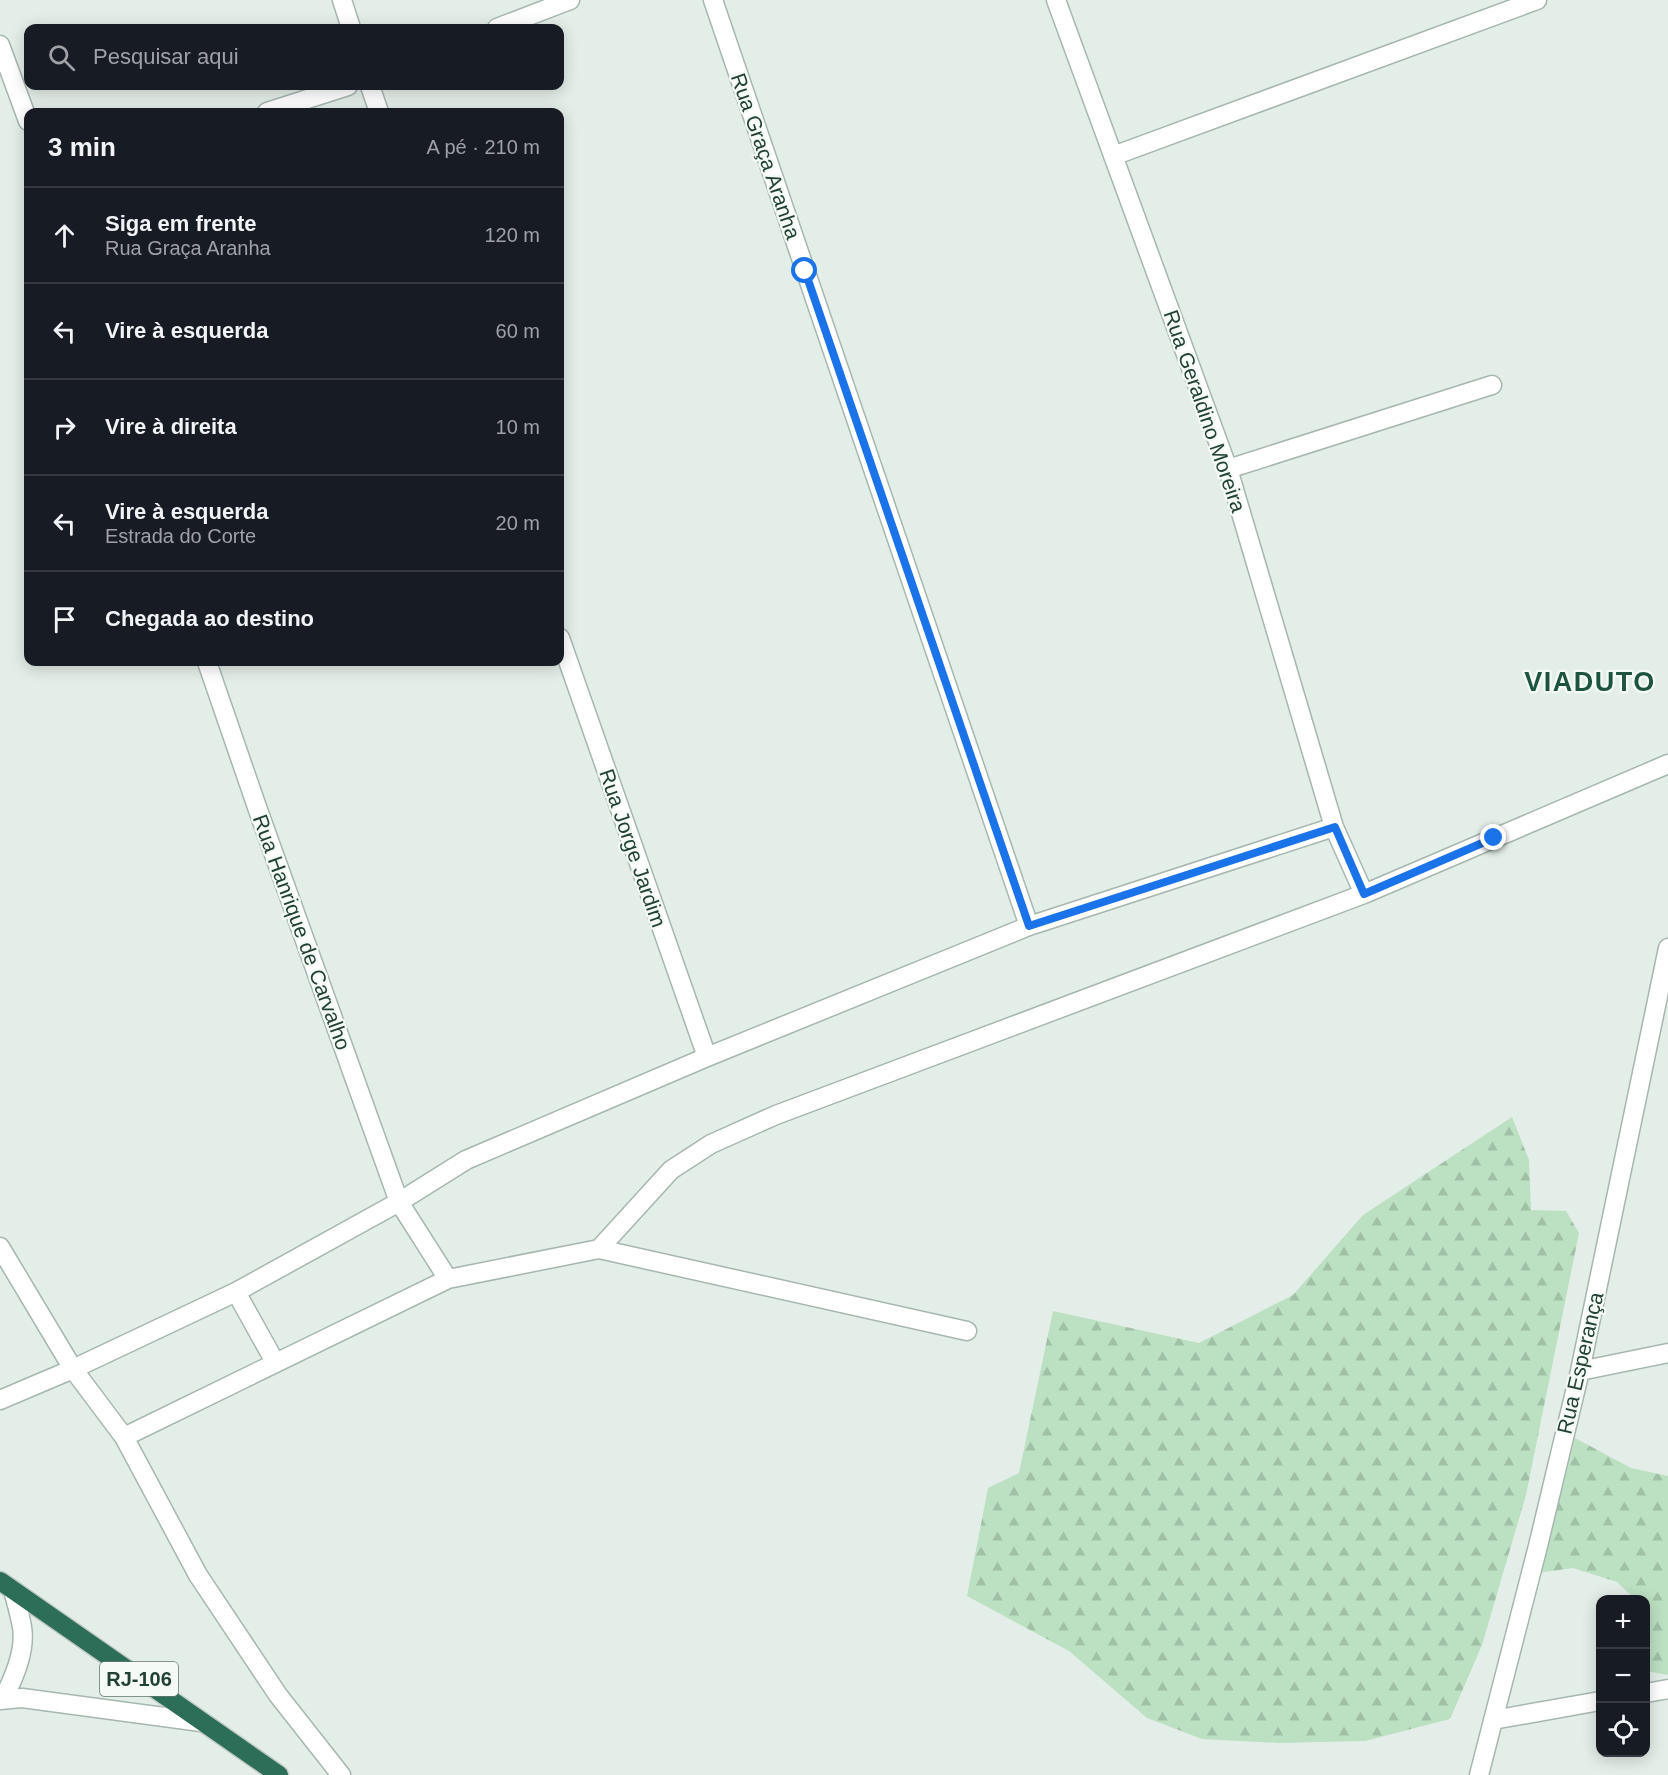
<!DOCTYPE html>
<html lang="pt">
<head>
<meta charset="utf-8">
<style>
	body { margin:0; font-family:Arial,sans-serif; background:#20242c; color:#f1f3f6 }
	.controls { position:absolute; right:18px; bottom:18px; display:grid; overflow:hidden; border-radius:12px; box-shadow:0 3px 15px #0003 }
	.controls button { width:54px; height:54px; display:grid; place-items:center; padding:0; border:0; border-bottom:2px solid #363941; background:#171b24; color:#f1f3f6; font:30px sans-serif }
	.stop { position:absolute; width:18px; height:18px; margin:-14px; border:4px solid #1a73e8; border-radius:50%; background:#fff }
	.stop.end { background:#1a73e8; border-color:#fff; box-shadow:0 2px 6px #0008 }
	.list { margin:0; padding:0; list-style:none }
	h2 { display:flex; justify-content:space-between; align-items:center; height:78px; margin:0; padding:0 24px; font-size:26px }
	h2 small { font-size:20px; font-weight:400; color:#9ea1a6 }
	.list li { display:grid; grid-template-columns:39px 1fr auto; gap:18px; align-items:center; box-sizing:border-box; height:96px; padding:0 24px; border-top:2px solid #363941 }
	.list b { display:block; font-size:22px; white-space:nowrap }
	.list p { margin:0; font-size:20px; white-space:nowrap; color:#9ea1a6 }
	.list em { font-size:20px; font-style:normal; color:#9ea1a6 }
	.icon { flex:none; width:33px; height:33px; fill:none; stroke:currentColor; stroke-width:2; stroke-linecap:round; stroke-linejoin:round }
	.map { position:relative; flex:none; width:1668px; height:1775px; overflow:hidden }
	.search { position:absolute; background:#171b24; box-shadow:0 3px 15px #0003; left:24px; top:24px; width:540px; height:66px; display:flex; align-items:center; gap:15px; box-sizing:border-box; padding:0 21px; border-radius:12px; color:#9ea1a6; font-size:22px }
	.panel { position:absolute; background:#171b24; box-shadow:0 3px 15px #0003; left:24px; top:108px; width:540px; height:558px; border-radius:12px }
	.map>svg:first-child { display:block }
	.forest { fill:url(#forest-firs) }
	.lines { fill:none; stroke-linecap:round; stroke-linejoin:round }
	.street-casing { stroke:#a6b7af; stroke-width:21 }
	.highway-casing { stroke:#c1cac6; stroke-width:21 }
	.street { stroke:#fff; stroke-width:18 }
	.highway { stroke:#2d6e59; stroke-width:18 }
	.route { stroke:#1a73e8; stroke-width:8 }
	.labels { text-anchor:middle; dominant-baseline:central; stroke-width:4.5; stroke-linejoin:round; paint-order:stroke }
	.shield { fill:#f5faf7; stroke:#61786f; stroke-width:1.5 }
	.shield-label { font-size:20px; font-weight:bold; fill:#224135 }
	.street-label { font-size:21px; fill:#224135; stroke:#f5faf7 }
	.district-label { font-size:27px; font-weight:bold; letter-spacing:1.5px; fill:#1d5440; stroke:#f5faf7 }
</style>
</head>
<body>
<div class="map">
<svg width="1668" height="1775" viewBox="0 0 1668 1775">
	<defs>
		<pattern id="forest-firs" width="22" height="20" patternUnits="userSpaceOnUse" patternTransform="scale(1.5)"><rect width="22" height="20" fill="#bce0c2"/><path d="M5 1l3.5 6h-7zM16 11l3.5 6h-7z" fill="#a1c1a7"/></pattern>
	</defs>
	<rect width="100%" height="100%" fill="#e4eee8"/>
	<path class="forest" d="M1512,1117L1529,1160L1531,1210L1566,1211L1579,1233L1526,1495L1482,1645L1450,1719L1365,1741L1279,1743L1202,1739L1147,1718L1069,1651L967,1596L988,1488L1019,1473L1053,1311L1199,1343L1293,1295L1363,1215Z
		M1575,1438L1631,1468L1668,1476V1675L1646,1671V1600L1635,1599L1617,1582L1573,1568L1537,1573L1561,1493Z"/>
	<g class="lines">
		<defs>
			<path id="street" d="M342,0L351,28
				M713,0L1029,926
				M1056,0L1228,469L1334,827L1364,894
				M497,28L570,0
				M0,45L28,121
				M370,86L379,112
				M267,112L348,86
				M1113,156L1537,0
				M1228,469L1492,385
				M560,638L707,1057
				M207,662L258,810L399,1202L448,1279
				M0,1247L73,1369L124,1437L198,1575L278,1695L341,1775
				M599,1249L671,1170L711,1144L776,1115L1364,894L1668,764
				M236,1292L275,1362
				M1580,1371L1668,1353
				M0,1400L73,1369L236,1292L399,1202L466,1160L707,1057L1029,926L1334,827
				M124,1437L448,1279L599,1249L967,1331
				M1646,1693L1668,1689
				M3,1699C14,1678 26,1651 22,1627C20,1615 16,1602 13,1590
				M0,1700L22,1698L201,1722
				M1493,1720L1600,1701
				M1479,1775L1538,1546L1580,1371L1668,948"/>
			<path id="highway" d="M0,1581L279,1775"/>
		</defs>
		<use href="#street" class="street-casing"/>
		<use href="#highway" class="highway-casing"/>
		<use href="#street" class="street"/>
		<use href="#highway" class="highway"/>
	</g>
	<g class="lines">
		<path class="route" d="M805,271L1029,926L1335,827L1364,894L1494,838"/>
	</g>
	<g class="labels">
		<rect class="shield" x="100" y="1662" width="78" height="34" rx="4.5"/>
		<g class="shield-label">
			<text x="139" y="1679">RJ-106</text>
		</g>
		<g class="street-label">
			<text transform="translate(766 156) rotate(71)">Rua Graça Aranha</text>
			<text transform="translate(1205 411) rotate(71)">Rua Geraldino Moreira</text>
			<text transform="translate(633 848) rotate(71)">Rua Jorge Jardim</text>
			<text transform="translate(302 932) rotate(70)">Rua Hanrique de Carvalho</text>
			<text transform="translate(1580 1363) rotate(-77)">Rua Esperança</text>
		</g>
		<g class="district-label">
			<text x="1590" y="682">VIADUTO</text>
		</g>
	</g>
</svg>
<div class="controls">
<button>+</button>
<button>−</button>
<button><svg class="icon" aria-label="locate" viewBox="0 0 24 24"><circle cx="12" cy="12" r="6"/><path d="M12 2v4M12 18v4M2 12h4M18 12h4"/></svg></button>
</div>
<div class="stop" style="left:805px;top:271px"></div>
<div class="stop end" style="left:1494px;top:838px"></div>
<div class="search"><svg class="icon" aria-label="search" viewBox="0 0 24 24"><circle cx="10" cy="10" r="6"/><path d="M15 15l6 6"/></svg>Pesquisar aqui</div>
<section class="panel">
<h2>3 min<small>A pé · 210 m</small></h2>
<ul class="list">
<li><svg class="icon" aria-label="ahead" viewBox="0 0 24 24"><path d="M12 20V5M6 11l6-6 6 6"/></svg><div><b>Siga em frente</b><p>Rua Graça Aranha</p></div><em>120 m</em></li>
<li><svg class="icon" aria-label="left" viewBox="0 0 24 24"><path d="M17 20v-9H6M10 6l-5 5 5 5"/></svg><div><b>Vire à esquerda</b></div><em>60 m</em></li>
<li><svg class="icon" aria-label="right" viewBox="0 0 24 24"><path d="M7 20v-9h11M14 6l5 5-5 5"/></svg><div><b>Vire à direita</b></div><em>10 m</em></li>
<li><svg class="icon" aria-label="left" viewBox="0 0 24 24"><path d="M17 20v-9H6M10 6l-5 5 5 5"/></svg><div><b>Vire à esquerda</b><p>Estrada do Corte</p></div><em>20 m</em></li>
<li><svg class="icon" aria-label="arrive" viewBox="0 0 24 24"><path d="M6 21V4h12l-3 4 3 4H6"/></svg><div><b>Chegada ao destino</b></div></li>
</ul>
</section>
</div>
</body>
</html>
